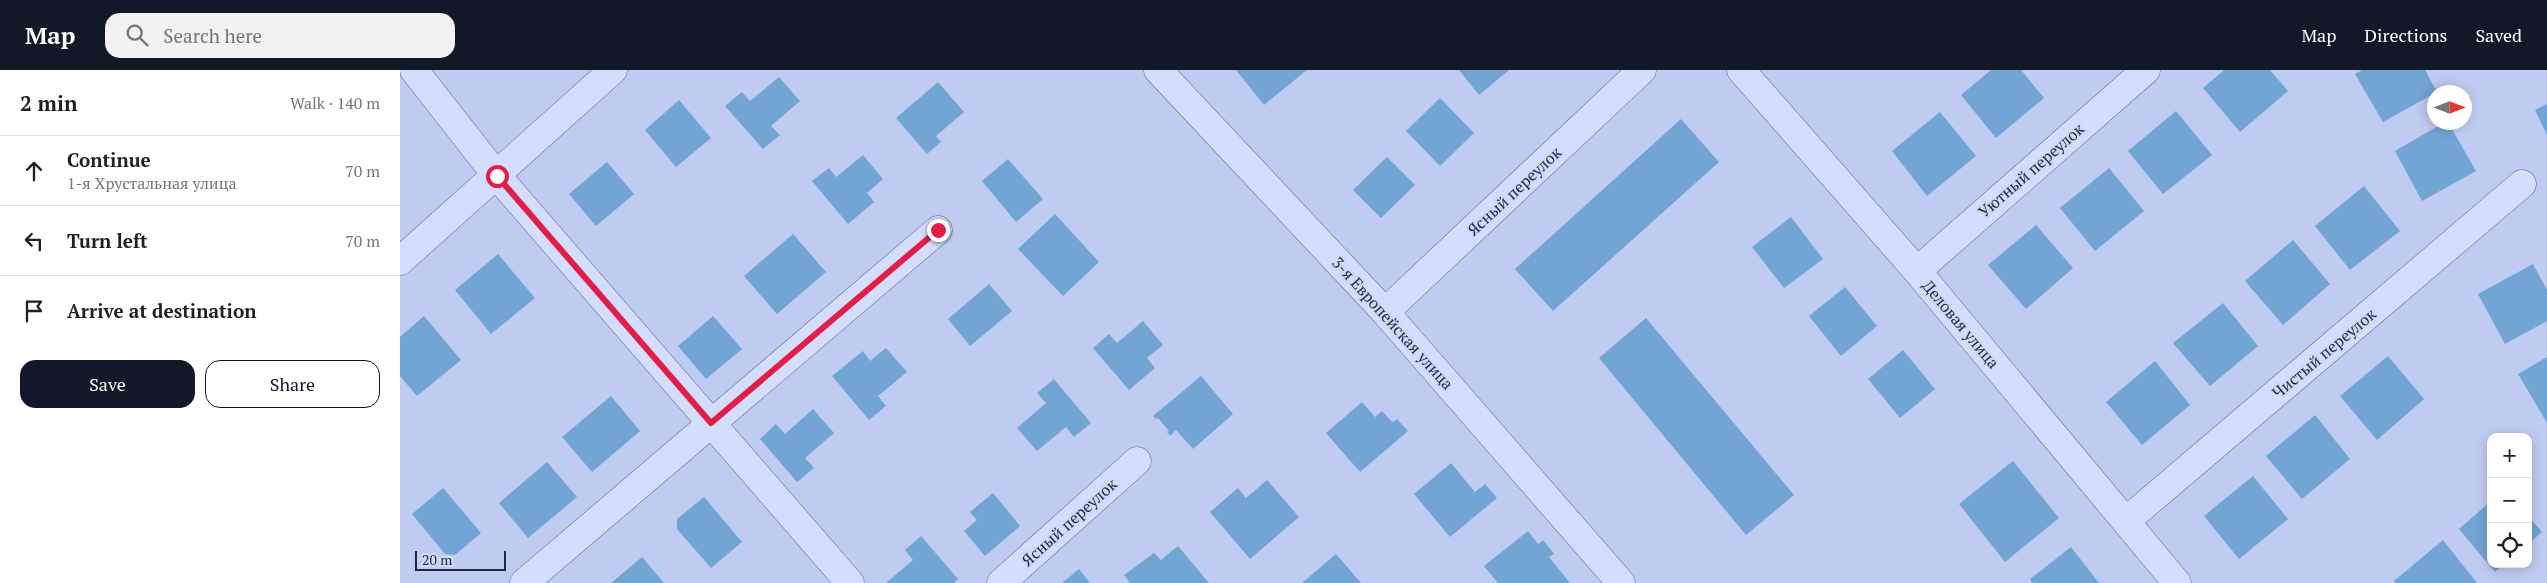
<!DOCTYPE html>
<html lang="en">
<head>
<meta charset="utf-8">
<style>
	body { margin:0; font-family:"PT Serif",serif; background:#f2f2f2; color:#202124 }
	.controls { position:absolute; right:15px; bottom:15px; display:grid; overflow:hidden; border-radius:10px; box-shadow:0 2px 12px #0003 }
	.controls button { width:45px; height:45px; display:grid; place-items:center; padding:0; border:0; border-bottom:1px solid #e0e0e0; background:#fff; color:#202124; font:25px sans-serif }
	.compass { position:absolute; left:2027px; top:15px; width:45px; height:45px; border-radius:50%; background:#fff; box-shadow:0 2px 12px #0003; rotate:90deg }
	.scale { position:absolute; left:15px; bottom:12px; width:91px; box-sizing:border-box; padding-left:5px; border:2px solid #1c2a3c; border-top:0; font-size:14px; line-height:18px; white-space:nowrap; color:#1c2a3c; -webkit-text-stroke:4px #d1d9f9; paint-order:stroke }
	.stop { position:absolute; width:15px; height:15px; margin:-11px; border:4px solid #e11d48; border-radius:50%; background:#fff }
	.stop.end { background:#e11d48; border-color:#fff; box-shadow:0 1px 5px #0008 }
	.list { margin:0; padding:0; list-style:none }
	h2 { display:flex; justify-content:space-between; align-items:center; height:65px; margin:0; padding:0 20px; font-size:21px }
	h2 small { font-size:16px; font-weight:400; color:#757577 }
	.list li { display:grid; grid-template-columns:32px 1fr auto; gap:15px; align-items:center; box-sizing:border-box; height:70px; padding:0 20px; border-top:1px solid #e0e0e0 }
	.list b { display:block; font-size:19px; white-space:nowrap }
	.list p { margin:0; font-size:16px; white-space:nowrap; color:#757577 }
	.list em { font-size:16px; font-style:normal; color:#757577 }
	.actions { display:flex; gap:10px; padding:15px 20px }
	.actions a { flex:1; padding:11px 0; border:1px solid #111827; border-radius:15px; text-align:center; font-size:18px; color:#111827 }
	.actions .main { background:#111827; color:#fff }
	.icon { flex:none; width:28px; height:28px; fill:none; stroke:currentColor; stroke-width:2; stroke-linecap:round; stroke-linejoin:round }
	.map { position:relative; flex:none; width:2147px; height:513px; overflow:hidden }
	header { display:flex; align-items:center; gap:30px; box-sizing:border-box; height:70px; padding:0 25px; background:#111827; color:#fff }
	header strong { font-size:24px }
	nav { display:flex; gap:28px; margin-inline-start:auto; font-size:18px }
	.search { width:350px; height:45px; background:#f2f2f2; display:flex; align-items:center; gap:12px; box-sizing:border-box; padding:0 18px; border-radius:15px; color:#757577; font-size:19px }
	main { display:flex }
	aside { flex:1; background:#fff }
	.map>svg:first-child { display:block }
	.building { fill:#72a4d4 }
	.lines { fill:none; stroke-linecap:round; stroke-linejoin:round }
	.street-casing { stroke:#566c8d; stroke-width:29 }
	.street { stroke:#d5ddfc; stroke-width:28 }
	.route { stroke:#e11d48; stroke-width:6 }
	.labels { text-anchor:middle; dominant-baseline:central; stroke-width:5; stroke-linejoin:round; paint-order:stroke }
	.street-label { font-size:16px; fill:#1c2a3c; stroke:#d1d9f9 }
</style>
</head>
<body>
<header>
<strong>Map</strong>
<div class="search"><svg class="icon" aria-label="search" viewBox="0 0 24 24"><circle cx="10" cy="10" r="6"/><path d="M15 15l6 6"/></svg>Search here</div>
<nav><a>Map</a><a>Directions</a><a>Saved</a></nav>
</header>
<main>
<aside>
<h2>2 min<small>Walk · 140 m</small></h2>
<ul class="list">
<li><svg class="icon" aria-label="ahead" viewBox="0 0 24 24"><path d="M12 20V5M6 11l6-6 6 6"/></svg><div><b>Continue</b><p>1-я Хрустальная улица</p></div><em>70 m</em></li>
<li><svg class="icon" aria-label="left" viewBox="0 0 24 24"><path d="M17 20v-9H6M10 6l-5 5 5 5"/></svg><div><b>Turn left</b></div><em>70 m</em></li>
<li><svg class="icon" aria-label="arrive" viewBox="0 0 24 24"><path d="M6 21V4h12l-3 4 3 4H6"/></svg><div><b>Arrive at destination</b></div></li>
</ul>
<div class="actions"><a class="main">Save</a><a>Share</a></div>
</aside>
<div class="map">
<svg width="2147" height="513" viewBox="0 0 2147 513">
	<rect width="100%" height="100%" fill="#c0cbf2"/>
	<path class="building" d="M836,0H907L864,35Z
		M1059,0H1109L1079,25Z
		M1591,0H1621L1644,28L1596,68L1561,25Z
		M1824,0H1870L1888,21L1840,62L1803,18Z
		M1962,0H2025L2037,22L1983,52L1955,4Z
		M379,7L400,31L371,56L380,65L363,79L325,36L342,22L350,31Z
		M538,12L564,42L536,66L541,72L527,84L496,48Z
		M1040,28L1074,63L1040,96L1006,61Z
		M279,30L311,68L276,97L245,60Z
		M2147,34V65L2135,40Z
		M1776,41L1812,85L1763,124L1728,81Z
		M1540,42L1576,86L1527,126L1492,81Z
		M1281,49L1319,92L1153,241L1115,199Z
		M2045,52H2048L2076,101L2022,131L1995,81Z
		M463,85L483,109L467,123L474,132L448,154L412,111L429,98L436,107Z
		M987,87L1015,115L981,148L953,120Z
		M608,89L643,129L616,152L582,111Z
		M207,92L234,124L196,156L169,124Z
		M1709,98L1744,141L1695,181L1660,138Z
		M1964,116L2000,161L1950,200L1915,156Z
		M655,144L699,192L663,226L618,179Z
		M1391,147L1423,189L1384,218L1352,177Z
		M1636,155L1673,198L1626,239L1588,195Z
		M393,164L426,202L377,244L344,206Z
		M1893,170L1930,214L1883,255L1845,211Z
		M98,184L135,228L91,264L55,220Z
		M2133,194L2147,220V251L2105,274L2078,224Z
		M589,214L612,241L570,276L548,249Z
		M1445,217L1477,256L1441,286L1409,246Z
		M1823,233L1858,276L1810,316L1773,273Z
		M24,246L61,290L17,326L0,306V267Z
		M313,246L342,279L306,309L278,276Z
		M1246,248L1394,425L1346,465L1199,288Z
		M743,251L763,275L747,288L755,298L729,320L693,278L709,264L717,273Z
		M486,278L507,302L478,326L486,336L469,350L432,306L463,281L470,291Z
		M1503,280L1535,319L1500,348L1468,309Z
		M1988,286L2024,329L1977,370L1940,326Z
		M2147,287V353L2118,304Z
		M1755,291L1790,335L1742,375L1706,332Z
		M801,306L833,344L793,379L776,360L770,366L767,362L769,361L758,348L756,349L753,346Z
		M652,307L691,353L674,367L666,357L637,381L617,358L646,333L637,323L653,310Z
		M211,326L240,361L192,402L162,367Z
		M962,332L975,347L982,341L992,352L997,349L1008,361L960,402L926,363Z
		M413,339L434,363L405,388L414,398L397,412L360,369L376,354L385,364Z
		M1915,345L1950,389L1902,429L1866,386Z
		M1613,391L1659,448L1605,492L1559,434Z
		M147,392L177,427L128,468L99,433Z
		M1051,393L1075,422L1085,414L1097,428L1050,467L1014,424Z
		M1853,406L1888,449L1839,489L1804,446Z
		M867,410L899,447L850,489L810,442L838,418L846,428Z
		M43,418L81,463L55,485L45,484L12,444Z
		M593,423L620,456L585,486L564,461L577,450L570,442Z
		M304,427L342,472L311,498L277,459V449Z
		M2091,431V494H2104L2095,502L2059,459Z
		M2128,446L2142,462L2128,474Z
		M1128,461L1138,474L1143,470L1154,484L1149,487L1170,513H1098L1084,496Z
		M521,466L558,509L554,513H486L513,490L505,480Z
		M2043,470L2077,513H1996L1994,511Z
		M778,476L809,513H730L724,505L754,483L761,490Z
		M1671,477L1699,513H1632L1630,509Z
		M936,484L961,513H902Z
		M242,487L264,513H211Z
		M679,499L690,513H662Z"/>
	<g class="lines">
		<defs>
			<path id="street" d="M14,0L97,106L450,513
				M758,0L985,242L1221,513
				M1341,0L1517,201L1777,513
				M0,191L213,0
				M1517,201L1746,0
				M985,242L1242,0
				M1726,451L2122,114
				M124,513L538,160
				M601,513L737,391"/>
		</defs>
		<use href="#street" class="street-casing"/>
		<use href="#street" class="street"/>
	</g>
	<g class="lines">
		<path class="route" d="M97,106L311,353L538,160"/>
	</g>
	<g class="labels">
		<g class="street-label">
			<text transform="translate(1631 100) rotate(-41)">Уютный переулок</text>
			<text transform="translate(1114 121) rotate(-43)">Ясный переулок</text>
			<text transform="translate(993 253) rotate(48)">3-я Европейская улица</text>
			<text transform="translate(1561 254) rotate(50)">Деловая улица</text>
			<text transform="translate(1924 283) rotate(-40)">Чистый переулок</text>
			<text transform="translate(669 452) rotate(-42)">Ясный переулок</text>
		</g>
	</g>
</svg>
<div class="controls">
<button>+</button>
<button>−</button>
<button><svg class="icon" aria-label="locate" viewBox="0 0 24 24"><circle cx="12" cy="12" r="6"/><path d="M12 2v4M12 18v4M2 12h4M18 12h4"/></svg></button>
</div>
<svg class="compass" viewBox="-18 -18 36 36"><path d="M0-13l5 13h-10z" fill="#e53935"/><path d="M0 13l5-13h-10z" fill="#757577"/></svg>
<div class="scale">20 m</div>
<div class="stop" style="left:97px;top:106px"></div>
<div class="stop end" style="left:538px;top:160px"></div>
</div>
</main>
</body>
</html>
